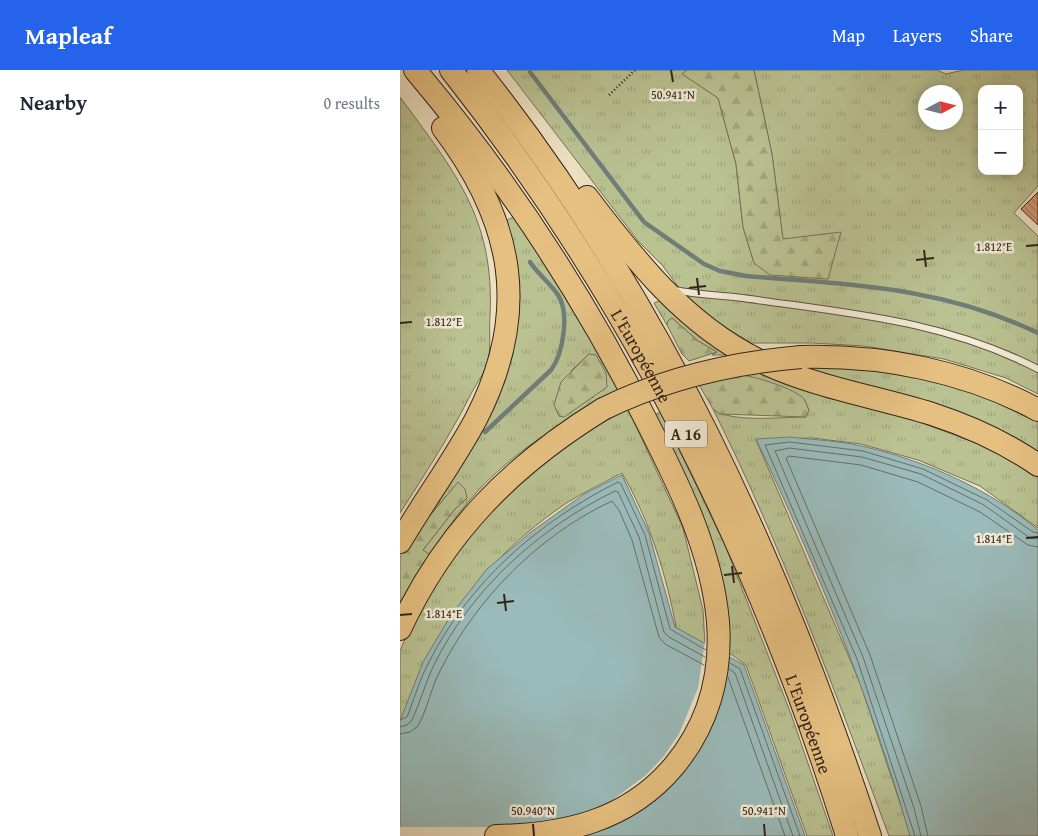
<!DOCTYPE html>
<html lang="en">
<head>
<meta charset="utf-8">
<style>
	body { margin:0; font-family:"Gentium Book Plus",serif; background:#f2f2f3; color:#1f2937 }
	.controls { position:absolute; right:15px; top:15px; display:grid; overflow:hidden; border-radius:10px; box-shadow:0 2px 12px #0003 }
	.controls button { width:45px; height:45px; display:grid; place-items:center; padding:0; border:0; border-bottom:1px solid #e0e1e3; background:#fff; color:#1f2937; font:25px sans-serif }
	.compass { position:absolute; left:518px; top:15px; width:45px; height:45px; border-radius:50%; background:#fff; box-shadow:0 2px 12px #0003; rotate:83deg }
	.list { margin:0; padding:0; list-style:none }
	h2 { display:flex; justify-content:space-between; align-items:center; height:65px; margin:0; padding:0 20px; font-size:21px }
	h2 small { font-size:16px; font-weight:400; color:#747a83 }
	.map { position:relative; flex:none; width:638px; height:766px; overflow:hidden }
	header { display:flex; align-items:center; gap:30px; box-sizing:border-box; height:70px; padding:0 25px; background:#2563eb; color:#fff }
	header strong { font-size:24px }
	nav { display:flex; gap:28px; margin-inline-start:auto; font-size:18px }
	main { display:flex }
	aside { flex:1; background:#fff }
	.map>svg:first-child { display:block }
	.grass { fill:url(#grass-tufts); stroke:#767256; fill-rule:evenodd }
	.forest { fill:url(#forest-firs); stroke:#767256 }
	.water { fill:#9abbba; stroke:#707e7a }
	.pier { fill:#ede0c2 }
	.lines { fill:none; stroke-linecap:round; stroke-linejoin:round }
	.shore { stroke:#666f6a; stroke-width:1 }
	.stream { stroke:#707e7a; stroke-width:4.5 }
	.building { fill:url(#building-back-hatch); stroke:#322319 }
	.service-casing { stroke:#615243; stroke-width:8 }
	.motorway-casing { stroke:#322319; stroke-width:24 }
	.path { stroke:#322319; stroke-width:2.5; stroke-dasharray:1 2.5; stroke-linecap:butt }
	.service { stroke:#f3ebd7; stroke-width:6 }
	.motorway { stroke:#e6c081; stroke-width:22 }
	.motorway-bridge-casing { stroke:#322319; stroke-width:24; stroke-linecap:butt }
	.motorway-bridge { stroke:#e6c081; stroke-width:22 }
	.ticks { fill:none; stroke:#322319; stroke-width:2 }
	.labels { text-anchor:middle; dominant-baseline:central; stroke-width:5; stroke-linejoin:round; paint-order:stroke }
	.shield { fill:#f3ebd7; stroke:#6c5f52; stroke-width:1 }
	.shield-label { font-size:16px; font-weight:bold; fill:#322319 }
	.street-label { font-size:18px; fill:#322319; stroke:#f3ebd7 }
	.ticks-label { font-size:12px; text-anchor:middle; fill:#322319; stroke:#f3ebd7; stroke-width:5; stroke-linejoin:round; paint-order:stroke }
</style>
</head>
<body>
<header>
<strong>Mapleaf</strong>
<nav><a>Map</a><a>Layers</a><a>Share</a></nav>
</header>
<main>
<aside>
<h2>Nearby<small>0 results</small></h2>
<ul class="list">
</ul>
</aside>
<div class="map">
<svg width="638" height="766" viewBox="0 0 638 766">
	<defs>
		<pattern id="grass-tufts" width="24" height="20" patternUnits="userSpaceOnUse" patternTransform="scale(1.25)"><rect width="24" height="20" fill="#bac292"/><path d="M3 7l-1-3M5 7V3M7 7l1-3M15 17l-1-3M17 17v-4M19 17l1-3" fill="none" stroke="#a0a67d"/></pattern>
		<pattern id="forest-firs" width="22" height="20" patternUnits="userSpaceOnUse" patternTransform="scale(1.25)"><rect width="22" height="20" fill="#bac292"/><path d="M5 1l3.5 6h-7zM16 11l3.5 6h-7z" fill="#a0a67d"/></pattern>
		<pattern id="building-back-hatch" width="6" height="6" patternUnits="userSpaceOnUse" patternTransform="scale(1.25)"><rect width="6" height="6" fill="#d39973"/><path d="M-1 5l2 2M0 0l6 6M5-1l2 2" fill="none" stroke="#ac7c5e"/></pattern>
	</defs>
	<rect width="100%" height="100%" fill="#ede0c2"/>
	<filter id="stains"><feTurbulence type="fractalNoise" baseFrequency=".004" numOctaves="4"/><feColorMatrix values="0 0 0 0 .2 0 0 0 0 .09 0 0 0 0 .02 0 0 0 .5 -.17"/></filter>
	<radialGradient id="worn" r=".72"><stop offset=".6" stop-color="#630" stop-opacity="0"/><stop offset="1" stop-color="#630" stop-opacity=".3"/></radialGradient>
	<path class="grass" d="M107,0H287L283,4L318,28L336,94L343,157L354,193L383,170L372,84L354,0H537L546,4L563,0H638V116L614,143L638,166V324L606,308L544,289L464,276L412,273H351L294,238L262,195L239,172ZM582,19H619V101H582ZM526,22H556V52H526Z
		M0,27C54,101 95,148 90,246C89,260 91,278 88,292C85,302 77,313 72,322C51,364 25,404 0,443Z
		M116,146L221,319C166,350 110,382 68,432C54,448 42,467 30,485L23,480L55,439L67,428L47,425L8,472L101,317L105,151ZM189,284L193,328L171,301Z
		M262,230L327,285H312L317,282L298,271L272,248L268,251L267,255L254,233Z
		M397,293L521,304L638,347V384L416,303Z
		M359,299L522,353L587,377L638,407V458L580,416L518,390L461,374L412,368L356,370L460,613L511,766H489C435,621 382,477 313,339C329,353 383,347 406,347L409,340L404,329L341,305Z
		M228,339L283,458L303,540L305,574L277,562C267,507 250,451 222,403C204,413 183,422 165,434C111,471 66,518 34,575C20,601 11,632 0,660V581L18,537L95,433L182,363Z
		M261,342L325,475L391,644L433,766H407L346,595L328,582L254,345Z"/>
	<path class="forest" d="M287,0H354L372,84L383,169L441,162L428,209L370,205L354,193L343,157L336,94L318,28L282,4Z
		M272,248L298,271L317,282L289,291L282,284L267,255L268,251Z
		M189,284L196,285L206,303L207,317L164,347L159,346L154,335L161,312Z
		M341,305C354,306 396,319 404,329C406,332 407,337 409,340L406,347L320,344L313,339L298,313Z
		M58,412L65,419L67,428L55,439L23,480L30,485L0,533V487L8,472Z"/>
	<path class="water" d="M390,367C415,370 442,371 466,377C528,392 589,419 638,460V766H510C471,630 417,497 356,369Z
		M222,405L249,463L275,557L344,595L405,766H0V651L23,592L51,545L87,499L131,462L184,424Z"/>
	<path class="pier" d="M305,571L325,581L304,661L179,766H0V757H118L180,746L207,734L246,705L264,686L279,664L298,618Z"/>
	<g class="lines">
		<path class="shore" d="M330,593L340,599L400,766
			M329,599L335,603L393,766
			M328,607L385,766
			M0,650L7,647C14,630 19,611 28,594C68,513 138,452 218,412L221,414L245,465L270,559L306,580
			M0,657L7,655L12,650C20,633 25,614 33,597C70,520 139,458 215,421L218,422L239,467L264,562L269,567L305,587
			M0,664L10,662L18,656C28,638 31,617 41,599C77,528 139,465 212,431L219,440L232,470L259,567L265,574L304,595
			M515,766L457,589L365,375L390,372L463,381L523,399L587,430L633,462L638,463
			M521,766L514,738L463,587L375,381L389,378L462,387L521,404L584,435L630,468L638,469
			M528,766L521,736L470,585L386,388L389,386L461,395L518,412L580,442L628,475L638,477"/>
		<path class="stream" d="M130,2L244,152L304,194L320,201L346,206C450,215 541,216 638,263
			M85,362L151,300C163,284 170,243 158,225C150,213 138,204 130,192"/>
	</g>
	<path class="building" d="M638,122V155L621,139Z"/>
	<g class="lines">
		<defs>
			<path id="service" d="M275,220C297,225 321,225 343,228C446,243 544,250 638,299"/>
			<g id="motorway">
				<path d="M15,0C106,108 184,226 247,352C279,415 312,481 318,552C322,605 308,655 274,696C228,751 164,765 96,766"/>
				<path id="s1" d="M51,0C233,230 360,486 447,766"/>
				<path d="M78,0C259,227 380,491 470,766"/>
				<path d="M187,127C235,190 285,254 358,290C413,317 474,326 532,344C569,356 606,373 638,395"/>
				<path d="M401,287C483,285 566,301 638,340"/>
				<path d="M0,472C24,431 53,392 76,349C131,242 114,152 43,58"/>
				<path d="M0,559C45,462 112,395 203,339"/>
			</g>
		</defs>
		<use href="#service" class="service-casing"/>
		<use href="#motorway" class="motorway-casing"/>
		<path class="path" d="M209,25L235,0"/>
		<use href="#service" class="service"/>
		<use href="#motorway" class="motorway"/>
		<defs>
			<path id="motorway-bridge" d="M203,339C266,308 331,293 401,287"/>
		</defs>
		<use href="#motorway-bridge" class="motorway-bridge-casing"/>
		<use href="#motorway-bridge" class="motorway-bridge"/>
	</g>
	<path class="ticks" d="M271,0L273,12M626,176L638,175M524,180L526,197M516,190L534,188M297,208L299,225M289,218L306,216M0,253L12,252M626,468L638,467M332,496L334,513M324,505L342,503M104,524L106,541M97,533L114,531M0,545L12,544M133,754L134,766M364,754L365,766"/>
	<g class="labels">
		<rect class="shield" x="265" y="350.5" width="42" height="27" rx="4"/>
		<g class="shield-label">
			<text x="286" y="364">A 16</text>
		</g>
		<g class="street-label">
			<text stroke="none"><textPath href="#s1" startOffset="344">L'Européenne</textPath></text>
			<text stroke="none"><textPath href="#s1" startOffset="749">L'Européenne</textPath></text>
		</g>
	</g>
	<g class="ticks-label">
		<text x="273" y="29">50.941°N</text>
		<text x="594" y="181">1.812°E</text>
		<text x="44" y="256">1.812°E</text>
		<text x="594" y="473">1.814°E</text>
		<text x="44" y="548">1.814°E</text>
		<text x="133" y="745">50.940°N</text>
		<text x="364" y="745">50.941°N</text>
	</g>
	<rect width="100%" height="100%" filter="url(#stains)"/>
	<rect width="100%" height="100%" fill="url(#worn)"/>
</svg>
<div class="controls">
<button>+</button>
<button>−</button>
</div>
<svg class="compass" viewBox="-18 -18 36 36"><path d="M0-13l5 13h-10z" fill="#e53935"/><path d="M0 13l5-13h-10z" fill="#747a83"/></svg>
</div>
</main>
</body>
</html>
